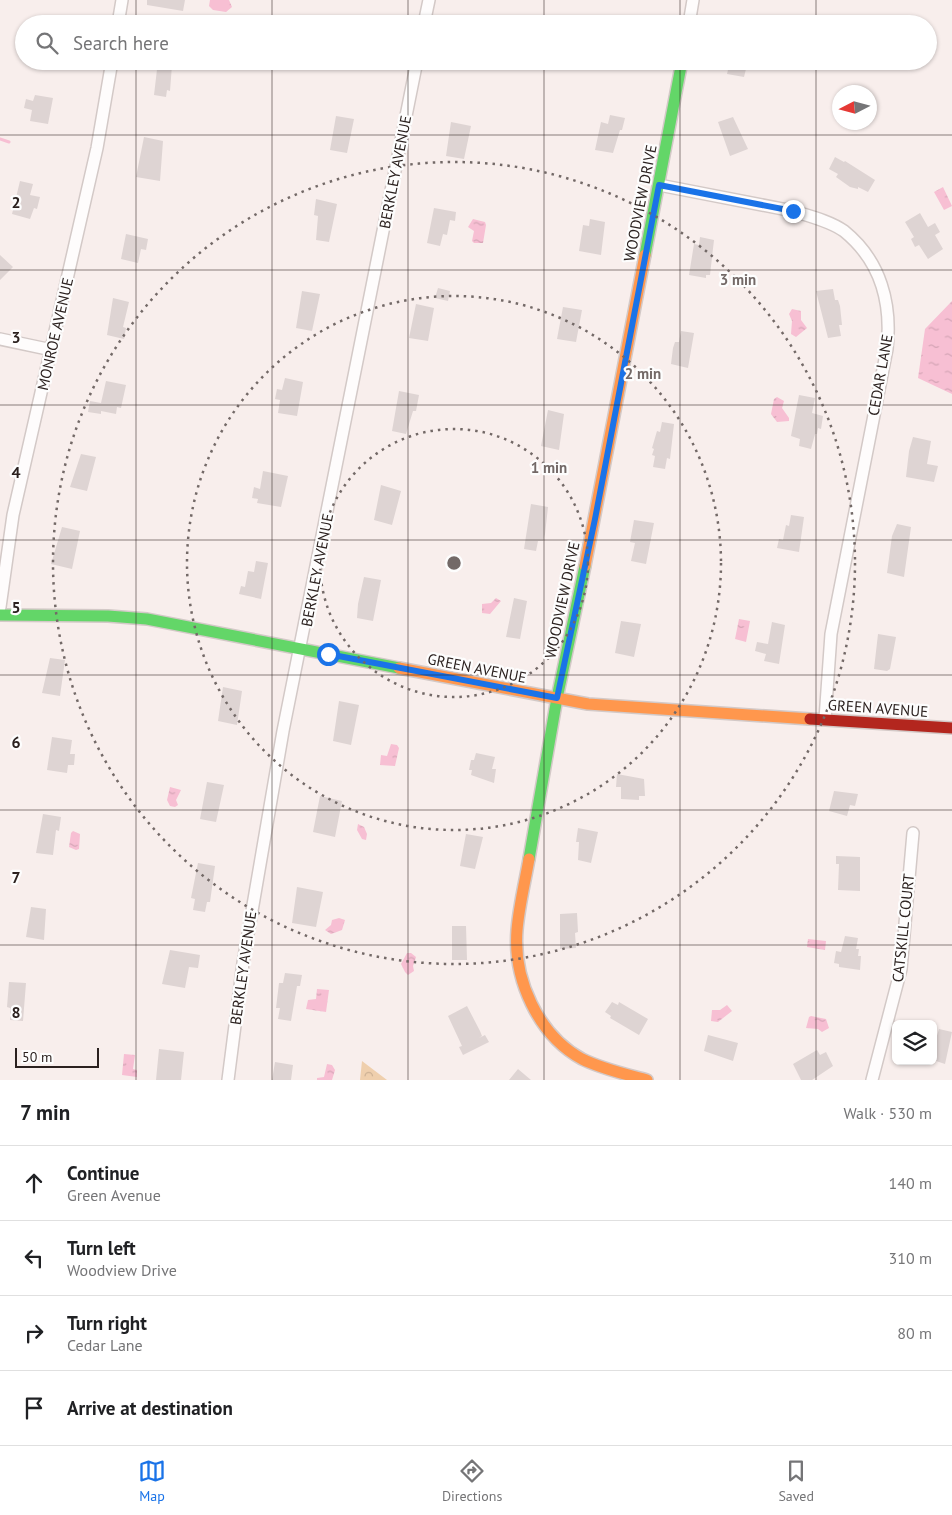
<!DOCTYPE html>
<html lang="en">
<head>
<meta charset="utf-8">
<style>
	body { margin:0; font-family:"PT Sans",sans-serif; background:#f2f2f2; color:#202124 }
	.controls { position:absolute; right:15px; bottom:15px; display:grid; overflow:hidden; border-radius:8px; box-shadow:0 1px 4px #0004 }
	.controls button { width:45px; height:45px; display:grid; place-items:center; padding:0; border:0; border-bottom:1px solid #e0e0e0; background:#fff; color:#202124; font:25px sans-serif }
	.compass { position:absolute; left:832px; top:85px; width:45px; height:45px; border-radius:50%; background:#fff; box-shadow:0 1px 4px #0004; rotate:264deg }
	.scale { position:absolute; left:15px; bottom:12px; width:84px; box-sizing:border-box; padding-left:5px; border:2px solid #2b211f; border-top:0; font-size:14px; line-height:18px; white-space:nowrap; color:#2b211f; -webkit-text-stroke:4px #fdfdfd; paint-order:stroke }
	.stop { position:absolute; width:15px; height:15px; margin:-11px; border:4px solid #1a73e8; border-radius:50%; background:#fff }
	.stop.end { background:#1a73e8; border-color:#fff; box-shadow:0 1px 5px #0008 }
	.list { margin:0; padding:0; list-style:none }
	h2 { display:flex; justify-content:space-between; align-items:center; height:65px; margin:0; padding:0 20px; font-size:21px }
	h2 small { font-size:16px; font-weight:400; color:#757577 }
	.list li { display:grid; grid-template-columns:32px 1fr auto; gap:15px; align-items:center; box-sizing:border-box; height:75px; padding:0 20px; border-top:1px solid #e0e0e0 }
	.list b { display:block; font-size:19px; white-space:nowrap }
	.list p { margin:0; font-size:16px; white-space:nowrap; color:#757577 }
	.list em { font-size:16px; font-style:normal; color:#757577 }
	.icon { flex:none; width:28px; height:28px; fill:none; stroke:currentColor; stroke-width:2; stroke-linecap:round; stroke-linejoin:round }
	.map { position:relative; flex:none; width:952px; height:1080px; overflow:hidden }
	.search { position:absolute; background:#fff; box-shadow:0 1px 4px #0004; left:15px; right:15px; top:15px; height:55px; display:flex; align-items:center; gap:12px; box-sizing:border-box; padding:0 18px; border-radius:28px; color:#757577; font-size:19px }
	.sheet { height:365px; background:#fff }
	nav { display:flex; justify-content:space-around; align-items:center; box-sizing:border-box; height:70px; border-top:1px solid #e0e0e0; background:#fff; font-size:14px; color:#757577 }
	nav a { display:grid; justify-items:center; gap:2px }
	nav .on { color:#1a73e8 }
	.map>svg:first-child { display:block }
	.forest { fill:url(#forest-crowns) }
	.water { fill:url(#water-ripples) }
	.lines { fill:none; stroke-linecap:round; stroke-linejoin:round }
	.stream { stroke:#f7bfd3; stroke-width:3 }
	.building { fill:#ded4d3 }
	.street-casing { stroke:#d3c9c7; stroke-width:14 }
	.fast-casing { stroke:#d3c9c7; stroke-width:14 }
	.slow-casing { stroke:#d3c9c7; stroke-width:14 }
	.jam-casing { stroke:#d3c9c7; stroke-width:14 }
	.street { stroke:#fefcfc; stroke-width:11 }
	.fast { stroke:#63d668; stroke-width:11 }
	.slow { stroke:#ff974d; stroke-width:11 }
	.jam { stroke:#b3261e; stroke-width:11 }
	.route { stroke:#1a73e8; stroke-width:6 }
	.grid { fill:none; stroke:#2b211f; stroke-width:1; stroke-opacity:0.55 }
	.ring { fill:none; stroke:#736967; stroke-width:2.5; stroke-dasharray:2.5 5 }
	.labels { text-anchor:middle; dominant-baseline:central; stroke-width:4.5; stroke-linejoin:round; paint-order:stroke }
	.street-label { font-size:15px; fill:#2b211f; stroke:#fdfdfd }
	.grid-label { font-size:16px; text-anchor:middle; font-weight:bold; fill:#2b211f; stroke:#fdfdfd; stroke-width:4.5; stroke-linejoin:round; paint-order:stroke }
	.centre { fill:#736967; stroke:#fdfdfd; stroke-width:2.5 }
	.ring-label { font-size:15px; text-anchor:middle; font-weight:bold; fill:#736967; stroke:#fdfdfd; stroke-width:4.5; stroke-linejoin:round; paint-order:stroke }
</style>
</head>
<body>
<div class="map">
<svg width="952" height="1080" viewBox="0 0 952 1080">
	<defs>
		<pattern id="forest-crowns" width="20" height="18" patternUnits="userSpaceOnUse" patternTransform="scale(1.25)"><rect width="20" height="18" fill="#efcfad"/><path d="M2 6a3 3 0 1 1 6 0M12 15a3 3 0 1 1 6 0" fill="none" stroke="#cdb194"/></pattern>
		<pattern id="water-ripples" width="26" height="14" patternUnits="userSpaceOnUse" patternTransform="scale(1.25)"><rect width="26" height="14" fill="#f7bfd3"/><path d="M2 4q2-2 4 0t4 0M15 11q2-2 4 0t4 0" fill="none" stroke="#d4a4b5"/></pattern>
	</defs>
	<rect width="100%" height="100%" fill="#f8eeec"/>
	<path class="forest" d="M362,1061L387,1080H360Z"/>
	<path class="water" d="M210,0H229L232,7L226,12L213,10L209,6Z
		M943,187L952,206L944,210L934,192Z
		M473,219L485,222L486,225L483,243H474L472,241L474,231L468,227Z
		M952,301V394L918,378L925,329Z
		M792,309L801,311V320L807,328L796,337L791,334L792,321L789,314Z
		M777,397L784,401L782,408L789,418V421L777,422L771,414L774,399Z
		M496,598L501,601L490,614L482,613V604L491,603Z
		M739,619L750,621L746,642L735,639Z
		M391,744L397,745L399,748L395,766L380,765L381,755L387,756Z
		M170,787L181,790L176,800L178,805L175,807L170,806L167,800Z
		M358,824L364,827L367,834L366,840L362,839L357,830Z
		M73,831L80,834L79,849L76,850L69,847L71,833Z
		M339,918L345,920L342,930L331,934L325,930L331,925L332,920Z
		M808,939L826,941L825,950L807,947Z
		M407,953H411L416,957L413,966L414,971L408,975L405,972L401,964Z
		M317,989L329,990L326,1012L306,1009L308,1000L316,999Z
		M727,1005L732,1011L718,1022L711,1021L712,1010H720Z
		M811,1016L826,1019L829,1028L822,1032L818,1029L806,1028L809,1017Z
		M124,1054L135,1055L133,1069L137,1070V1077L122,1075Z
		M327,1064L332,1065L335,1070L332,1080H317V1078L324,1077Z"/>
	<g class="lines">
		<path class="stream" d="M0,139L9,142"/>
	</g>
	<path class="building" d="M147,0H185L183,11L147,5Z
		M158,61H167V64L172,65L170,91L167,90L166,97L154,95Z
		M730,61H748L744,77L727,74Z
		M35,95L53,98L48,124L30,121L32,110L24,108L26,99L33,101Z
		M610,115L625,118L622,130H620L613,153L595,150L601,122L608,124Z
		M336,116L354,119L347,153L330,150Z
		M733,117L748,149L730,156L718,122Z
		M451,122L471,126L464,159L446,156Z
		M144,137L163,141L160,181L136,177Z
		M835,157L844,162L845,161L875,180L868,192L858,187V189L850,187L836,177L838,174L829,169Z
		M20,181L33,184L30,195L40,197L37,209L34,208L30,219L12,214Z
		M316,199L337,204L329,242L316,240L318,216L314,215Z
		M434,208L456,212L455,221L450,220L447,235L443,234L440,246L427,243Z
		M920,213L928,227L935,223L940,232L935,235L943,249L928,259L919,245L915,247L911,239L914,237L905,222Z
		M590,219L605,222L601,255L579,251L583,225L589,226Z
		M126,234L148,239L146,250L141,249L138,263L121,259Z
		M700,237L714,240L710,275H706V278L689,275L694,244L699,245Z
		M0,255L13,267L0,280Z
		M438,288L450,291L448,301L435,298Z
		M833,289L835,300H838L840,306L842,325H839L841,336L828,338L816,291Z
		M302,291L320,294L312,331L296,328Z
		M113,298L129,302L123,327L126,328L124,339L107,335Z
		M416,304L434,308L428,341L409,338Z
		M563,307L582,310L576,342L557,339Z
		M681,331L694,333L688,368L671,364L673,348L675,342H679Z
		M285,378L303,382L297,416L278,413L280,400L275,399L277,389L282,390Z
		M106,381L126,385L121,408L117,407L116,414L101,411V414L88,412L90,401L101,403Z
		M399,391L419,395L416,411H413L406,434L392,431Z
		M799,395L815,398L812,413L823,416L821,429L818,428L817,434H815L811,449L799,446L800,439L791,436Z
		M548,410L564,414L559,450L541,446Z
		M662,422L674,424L670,459L667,458L665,469L653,467L655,456L652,455L654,449L652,448L657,431L660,432Z
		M913,437L931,441L927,464L938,466L934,482L906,477L909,451Z
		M81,454L96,457L87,491L70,487Z
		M263,471L288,476L281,507L257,503L258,499L252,498L254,487L260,489Z
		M381,485L401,491L392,525L374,520Z
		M531,504L548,507L545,534L543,541H538L536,551L524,549Z
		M791,515L804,517L799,552L777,548L779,539L783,540L786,525L789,526Z
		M634,520L654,523L646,564L631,561L635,543L630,542Z
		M897,524L911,527L904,577L887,573L892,536Z
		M62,527L80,531L72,569L51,564Z
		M256,561L268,563L261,599L239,594L241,586L245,587L248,571L254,572Z
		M364,577L381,580L373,621L357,618L358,604Z
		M514,598L527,601L520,639L506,637Z
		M621,621L641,624L634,657L615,653Z
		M772,622L785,625L779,664L764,661L766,654L755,651L757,642L768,644Z
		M878,634L896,637L890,669L887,671L874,669Z
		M50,658L65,660L60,696L42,693Z
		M223,687L242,691L237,725L218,721Z
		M339,701L359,705L351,745L333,741Z
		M52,737L72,740L70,754H75L74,765H68L67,773L47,770Z
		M476,753L495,757L492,769H496L494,783L471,775L472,770H469L471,760H474Z
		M617,774L644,779L645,796H639V800L621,799V787H616Z
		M207,782L224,785L216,822L200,819Z
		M834,791L858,794L855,806L850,805L847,816L829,811Z
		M320,796L342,801L335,837L313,832Z
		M43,814L61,817L59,831L56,830L53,855L36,853Z
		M578,828L598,832L591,863L578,860L579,842H576Z
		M466,834L483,837L475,869L460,866Z
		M836,856L860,857V891L838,890L839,864H836Z
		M198,863L215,866L210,902H207L205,912L193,910L195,899L191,898Z
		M297,887L323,892L316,927L292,923Z
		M31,907L46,909L44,940L26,937Z
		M577,913L578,932L575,933L576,948L560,949V914Z
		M452,926H466L467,960H452Z
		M845,936L858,938L856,949H859L858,956H861L860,970L839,967V964L834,963L836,951L841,952Z
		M170,950L200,955L198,968L189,967L185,988L162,984Z
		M285,973L302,975L300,986H297L291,1021L278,1019L280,1008H276L279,983H283Z
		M9,982L26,983L23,1021L10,1020V1008L7,1007Z
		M612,1002L618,1005L619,1002L648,1019L639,1035L610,1018L611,1016L605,1012Z
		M467,1006L480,1031L482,1036L479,1038L485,1035L489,1042L463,1055L459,1047L462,1046L448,1016Z
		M939,1029L952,1032L945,1064L933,1060V1039H936Z
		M708,1035L738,1043L733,1061L704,1051Z
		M159,1049L184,1052L181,1080H156Z
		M817,1050L820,1055L826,1052L833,1066L812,1080H801L793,1064Z
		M275,1062L293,1065L291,1080H272Z
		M518,1069L531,1080H509Z"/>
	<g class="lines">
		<defs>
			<path id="street" d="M118,24L122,0
				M424,24L429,0
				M689,24L693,0
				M659,185L793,211C809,216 830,221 844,231C881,261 892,304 887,349L831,634L825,719
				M0,339L52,350
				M0,607L13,515L97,148L112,61
				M228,1080L243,963L283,731L417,61
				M872,1080L901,969L913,833"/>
			<path id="fast" d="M645,255L682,61
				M0,615L108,616L147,619L399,668
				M529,859L557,698L585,566"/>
			<path id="slow" d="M585,566L645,255
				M399,668L588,704L810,719
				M529,859C525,882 519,906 517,930C513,979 538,1035 582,1059C602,1069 625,1074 647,1080"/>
			<path id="jam" d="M810,719L952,728"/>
		</defs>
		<use href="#street" class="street-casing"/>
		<use href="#fast" class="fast-casing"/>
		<use href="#slow" class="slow-casing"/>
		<use href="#jam" class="jam-casing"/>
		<use href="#street" class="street"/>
		<use href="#fast" class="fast"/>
		<use href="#slow" class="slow"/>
		<use href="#jam" class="jam"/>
	</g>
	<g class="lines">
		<path class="route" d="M328,654L557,698L595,519L659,185L793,211"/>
	</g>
	<path class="grid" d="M136,0V24M272,0V24M408,0V24M544,0V24M680,0V24M816,0V24M136,61V1080M272,61V1080M408,61V1080M544,61V1080M680,61V1080M816,61V1080M0,135H952M0,270H952M0,405H952M0,540H952M0,675H952M0,810H952M0,945H952"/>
	<g class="ring">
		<circle cx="454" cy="563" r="134"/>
		<circle cx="454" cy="563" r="267"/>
		<circle cx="454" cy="563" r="401"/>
	</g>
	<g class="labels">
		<g class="street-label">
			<text transform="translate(395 172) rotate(-79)">BERKLEY AVENUE</text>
			<text transform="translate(640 203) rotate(-79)">WOODVIEW DRIVE</text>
			<text transform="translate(55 334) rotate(-77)">MONROE AVENUE</text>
			<text transform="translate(880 375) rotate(-80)">CEDAR LANE</text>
			<text transform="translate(317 570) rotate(-79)">BERKLEY AVENUE</text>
			<text transform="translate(562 600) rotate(-78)">WOODVIEW DRIVE</text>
			<text transform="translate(477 668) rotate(11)">GREEN AVENUE</text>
			<text transform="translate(878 708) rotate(4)">GREEN AVENUE</text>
			<text transform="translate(903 928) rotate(-84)">CATSKILL COURT</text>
			<text transform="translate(243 968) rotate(-82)">BERKLEY AVENUE</text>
		</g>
	</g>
	<g class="grid-label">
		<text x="16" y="208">2</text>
		<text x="16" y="343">3</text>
		<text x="16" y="478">4</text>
		<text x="16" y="613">5</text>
		<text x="16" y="748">6</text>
		<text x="16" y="883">7</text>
		<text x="16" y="1018">8</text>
	</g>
	<circle cx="454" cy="563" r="8" class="centre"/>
	<g class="ring-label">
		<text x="738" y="285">3 min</text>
		<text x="643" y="379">2 min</text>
		<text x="549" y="473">1 min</text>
	</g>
</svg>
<div class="controls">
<button><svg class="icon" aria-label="layers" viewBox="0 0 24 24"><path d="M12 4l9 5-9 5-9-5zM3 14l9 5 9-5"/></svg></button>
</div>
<svg class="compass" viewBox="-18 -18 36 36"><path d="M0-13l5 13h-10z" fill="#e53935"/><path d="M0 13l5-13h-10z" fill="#757577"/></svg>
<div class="scale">50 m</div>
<div class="stop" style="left:328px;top:654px"></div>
<div class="stop end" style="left:793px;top:211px"></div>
<div class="search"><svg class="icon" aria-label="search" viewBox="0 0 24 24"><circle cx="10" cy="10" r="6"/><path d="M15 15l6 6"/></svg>Search here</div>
</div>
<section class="sheet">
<h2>7 min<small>Walk · 530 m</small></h2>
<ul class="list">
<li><svg class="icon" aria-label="ahead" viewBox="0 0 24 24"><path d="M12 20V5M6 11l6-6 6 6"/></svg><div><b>Continue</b><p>Green Avenue</p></div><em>140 m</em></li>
<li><svg class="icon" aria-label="left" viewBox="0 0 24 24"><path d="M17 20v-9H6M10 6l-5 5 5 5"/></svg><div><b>Turn left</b><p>Woodview Drive</p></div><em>310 m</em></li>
<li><svg class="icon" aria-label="right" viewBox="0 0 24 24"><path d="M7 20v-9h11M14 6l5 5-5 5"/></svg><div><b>Turn right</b><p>Cedar Lane</p></div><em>80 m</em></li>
<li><svg class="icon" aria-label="arrive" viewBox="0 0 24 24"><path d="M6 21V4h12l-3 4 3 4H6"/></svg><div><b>Arrive at destination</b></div></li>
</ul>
</section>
<nav>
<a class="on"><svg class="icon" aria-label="map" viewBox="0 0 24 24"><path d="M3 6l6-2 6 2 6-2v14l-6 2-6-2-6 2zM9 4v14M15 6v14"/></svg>Map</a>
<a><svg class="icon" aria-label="directions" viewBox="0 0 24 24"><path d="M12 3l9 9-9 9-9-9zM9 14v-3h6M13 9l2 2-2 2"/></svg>Directions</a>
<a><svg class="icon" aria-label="saved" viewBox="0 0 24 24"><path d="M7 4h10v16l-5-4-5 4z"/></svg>Saved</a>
</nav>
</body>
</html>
